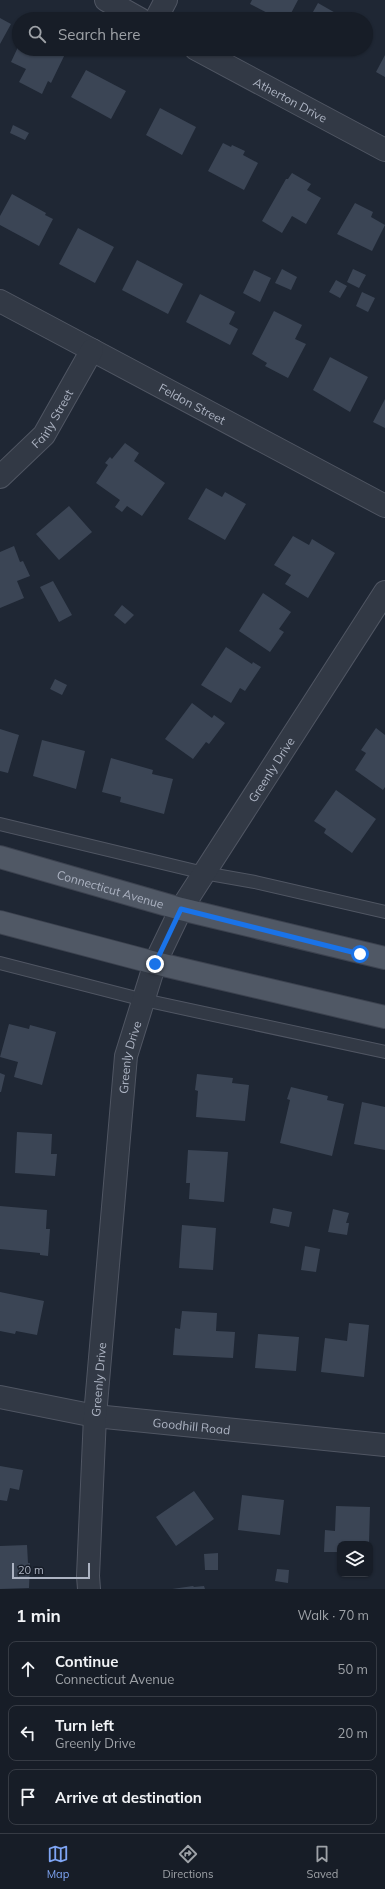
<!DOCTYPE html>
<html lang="en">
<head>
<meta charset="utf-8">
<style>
	body { margin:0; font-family:Mulish,sans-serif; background:#20262f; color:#f1f3f6 }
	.controls { position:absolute; right:12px; bottom:12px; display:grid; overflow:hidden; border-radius:8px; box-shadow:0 1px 3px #0004 }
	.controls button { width:36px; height:36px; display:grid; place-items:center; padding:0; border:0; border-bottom:1px solid #363b44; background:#171d27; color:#f1f3f6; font:20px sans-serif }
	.scale { position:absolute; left:12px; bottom:10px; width:78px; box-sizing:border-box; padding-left:4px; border:2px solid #acb3c2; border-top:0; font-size:11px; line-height:14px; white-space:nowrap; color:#acb3c2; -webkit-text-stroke:3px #181e29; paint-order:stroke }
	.stop { position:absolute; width:12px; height:12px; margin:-9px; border:3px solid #1a73e8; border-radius:50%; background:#fff }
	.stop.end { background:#1a73e8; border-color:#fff; box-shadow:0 1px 4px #0008 }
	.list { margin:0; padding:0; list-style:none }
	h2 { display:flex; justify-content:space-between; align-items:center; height:52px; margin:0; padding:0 16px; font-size:17px }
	h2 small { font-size:13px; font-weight:400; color:#9ea2a7 }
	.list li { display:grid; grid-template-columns:26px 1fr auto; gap:12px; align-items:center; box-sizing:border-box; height:56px; margin:0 8px 8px; padding:0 8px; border:1px solid #363b44; border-radius:8px }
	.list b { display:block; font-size:15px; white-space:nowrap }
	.list p { margin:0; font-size:13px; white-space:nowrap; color:#9ea2a7 }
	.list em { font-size:13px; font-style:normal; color:#9ea2a7 }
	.icon { flex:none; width:22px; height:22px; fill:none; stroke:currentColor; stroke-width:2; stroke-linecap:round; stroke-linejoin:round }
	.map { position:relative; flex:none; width:385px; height:1589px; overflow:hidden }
	.search { position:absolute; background:#171d27; box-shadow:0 1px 3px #0004; left:12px; right:12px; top:12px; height:44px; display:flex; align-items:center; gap:10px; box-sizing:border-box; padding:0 14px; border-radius:22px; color:#9ea2a7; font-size:15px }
	.sheet { height:244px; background:#171d27 }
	nav { display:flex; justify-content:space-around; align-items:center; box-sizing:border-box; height:56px; border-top:1px solid #363b44; background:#171d27; font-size:11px; color:#9ea2a7 }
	nav a { display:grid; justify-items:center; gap:2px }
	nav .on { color:#7fa5f4 }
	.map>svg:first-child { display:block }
	.building { fill:#3b4555 }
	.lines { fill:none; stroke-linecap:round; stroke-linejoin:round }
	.lane-casing { stroke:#505663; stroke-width:14 }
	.street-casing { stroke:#505663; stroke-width:24 }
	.primary-casing { stroke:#3c424f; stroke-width:24 }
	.lane { stroke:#323945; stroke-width:12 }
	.street { stroke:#323945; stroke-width:22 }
	.primary { stroke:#505865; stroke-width:22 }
	.route { stroke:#1a73e8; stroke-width:5 }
	.labels { text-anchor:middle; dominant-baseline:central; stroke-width:4; stroke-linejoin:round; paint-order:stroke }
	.street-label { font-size:12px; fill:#acb3c2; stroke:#181e29 }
</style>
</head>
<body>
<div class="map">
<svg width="385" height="1589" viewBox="0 0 385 1589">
	<rect width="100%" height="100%" fill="#1f2734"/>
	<path class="building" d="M252,0H298L288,19H279L250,4Z
		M318,3L346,19H309Z
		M0,18L11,24L0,44Z
		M19,45V49L67,50L51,83L48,81L42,94L19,82L26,69L11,62Z
		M385,55V77L376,72Z
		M86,70L126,91L111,119L71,97Z
		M160,108L196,127L182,155L146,135Z
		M13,125L29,133L25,140L10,133Z
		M223,143L231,147L232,145L245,151L243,155L258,163L244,190L208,171Z
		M292,173L311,184L307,190L321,198L306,224L292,216L282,233L262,221L286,179H288Z
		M12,194L46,213L45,215L53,219L39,246L0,225V216Z
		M355,203L373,212L371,217L385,225L372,251L337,234Z
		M78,228L114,247L95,283L59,264Z
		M137,260L183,284L168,314L122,290Z
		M282,269L297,277L291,290L275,283Z
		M353,269L366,275L359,288L347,282Z
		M254,270L271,278L260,302L243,293Z
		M336,280L347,286L340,298L329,292Z
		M362,292L375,298L368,312L356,306Z
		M200,294L235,312L229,324L238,329L230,345L186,322Z
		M274,311L302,325L295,339L306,344L288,378L265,366L267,363L252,354Z
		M330,357L368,377L350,412L313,390Z
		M385,399V428L373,422Z
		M125,443L139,453L134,461L165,483L142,516L127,506L122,512L115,507L120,500L96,483L108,465L105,463L110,457L112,459Z
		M206,488L222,497L225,492L246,504L225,540L188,519Z
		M69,506L92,532L59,560L36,534Z
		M293,536L309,545L312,539L335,553L308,598L285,584L291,575L274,565Z
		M14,546L20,562L23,561L30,576L17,581L24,598L0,608V552Z
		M53,581L72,615L59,622L40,587Z
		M263,593L291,612L279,629L284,632L270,652L239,631Z
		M122,605L134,615L125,624L114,615Z
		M226,647L252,664L253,662L261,667L245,691L240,688L231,703L201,685Z
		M55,679L67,685L62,695L50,689Z
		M192,703L212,718L214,715L225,723L209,744L206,742L193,759L165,739Z
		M376,728L385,735V787L383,790L355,770L366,753L361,750Z
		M0,729L19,735L8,773L0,771Z
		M42,740L85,751L76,789L33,776Z
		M111,758L153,770L152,774L173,779L164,814L120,802L121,797L102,792Z
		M336,790L376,819L352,853L324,833L326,829L314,821Z
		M9,1024L29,1029L30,1025L56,1032L42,1085L14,1077L18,1062L0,1057Z
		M0,1073L5,1075L1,1092H0Z
		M197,1074L233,1078L232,1083L249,1085L245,1121L196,1117L198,1091L195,1090Z
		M291,1087L328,1096L327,1100L344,1104L332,1156L280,1143L290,1100L287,1099Z
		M362,1102L385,1107V1150L354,1144Z
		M17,1132L52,1134L51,1154H57L55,1176L15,1173Z
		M188,1150L228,1152L224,1202L189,1199L190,1183H186Z
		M0,1206L47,1210L46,1229H50L48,1256L40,1255V1253L0,1249Z
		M273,1208L292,1212L289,1227L270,1223Z
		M333,1209L349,1213L346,1223H349L347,1235L328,1232Z
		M182,1225L216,1228L213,1270L179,1268Z
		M305,1246L320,1249L316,1272L301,1270Z
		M0,1292L44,1301L37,1335L16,1331L15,1334L0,1331Z
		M182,1311L217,1313L216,1331L235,1332L233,1358L173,1355L175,1328L180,1329Z
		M349,1323L369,1325L364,1377L321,1372L325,1338L347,1341Z
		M258,1334L299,1337L296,1371L255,1368Z
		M0,1466L23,1470L19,1490L10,1488L7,1501L0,1500Z
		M194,1491L214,1519L176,1546L156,1517Z
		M242,1495L284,1500L280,1535L238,1530Z
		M336,1506L370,1507L369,1544H340V1552H324L325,1530L335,1531Z
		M27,1545L28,1563H30L29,1588L0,1589V1546Z
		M218,1553V1570H205L204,1554Z
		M277,1569L289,1570L288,1583L275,1581Z
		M193,1586L194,1587L204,1586L205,1589H172Z"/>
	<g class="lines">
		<defs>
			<path id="lane" d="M0,824L204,873L255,882L385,912
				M0,963L144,1000L385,1052"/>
			<g id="street">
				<path d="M106,0L140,19"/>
				<path d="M156,19L166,0"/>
				<path id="s1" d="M196,49L385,150"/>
				<path id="s2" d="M0,301L385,506"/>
				<path id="s3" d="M0,477L44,435L92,350"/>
				<path id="s4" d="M0,1397L95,1416L385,1445"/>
				<path id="s5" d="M89,1589L88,1576L95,1416L126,1056L155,963L181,909L385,592"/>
			</g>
			<g id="primary">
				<path id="s6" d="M0,857L181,909L385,958"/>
				<path d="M0,922L155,963L385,1017"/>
			</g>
		</defs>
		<use href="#lane" class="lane-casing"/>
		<use href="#street" class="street-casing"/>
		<use href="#primary" class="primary-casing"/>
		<use href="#lane" class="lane"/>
		<use href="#street" class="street"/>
		<use href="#primary" class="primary"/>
	</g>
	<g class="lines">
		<path class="route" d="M155,964L181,909L360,954"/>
	</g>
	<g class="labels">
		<g class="street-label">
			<text stroke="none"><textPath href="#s1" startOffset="107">Atherton Drive</textPath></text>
			<text stroke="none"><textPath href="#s2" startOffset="218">Feldon Street</textPath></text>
			<text stroke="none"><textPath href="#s3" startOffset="79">Fairly Street</textPath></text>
			<text stroke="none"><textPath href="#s5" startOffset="858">Greenly Drive</textPath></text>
			<text stroke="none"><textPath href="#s6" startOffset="115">Connecticut Avenue</textPath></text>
			<text stroke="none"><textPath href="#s5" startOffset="534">Greenly Drive</textPath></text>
			<text stroke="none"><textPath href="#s5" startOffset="210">Greenly Drive</textPath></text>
			<text stroke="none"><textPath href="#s4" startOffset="194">Goodhill Road</textPath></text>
		</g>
	</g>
</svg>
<div class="controls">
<button><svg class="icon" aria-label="layers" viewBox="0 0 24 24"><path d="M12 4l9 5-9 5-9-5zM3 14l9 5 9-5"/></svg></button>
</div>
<div class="scale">20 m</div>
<div class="stop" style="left:360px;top:954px"></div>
<div class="stop end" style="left:155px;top:964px"></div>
<div class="search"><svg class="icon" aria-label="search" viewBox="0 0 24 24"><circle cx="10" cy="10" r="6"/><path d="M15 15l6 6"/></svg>Search here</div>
</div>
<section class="sheet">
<h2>1 min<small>Walk · 70 m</small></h2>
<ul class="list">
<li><svg class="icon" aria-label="ahead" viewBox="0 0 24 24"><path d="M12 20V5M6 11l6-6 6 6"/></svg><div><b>Continue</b><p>Connecticut Avenue</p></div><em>50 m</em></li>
<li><svg class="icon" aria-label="left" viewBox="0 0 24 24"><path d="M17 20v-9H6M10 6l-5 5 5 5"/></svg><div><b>Turn left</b><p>Greenly Drive</p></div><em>20 m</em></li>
<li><svg class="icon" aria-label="arrive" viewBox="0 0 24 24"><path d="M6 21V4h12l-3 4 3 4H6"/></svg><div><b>Arrive at destination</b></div></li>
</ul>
</section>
<nav>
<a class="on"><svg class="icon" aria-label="map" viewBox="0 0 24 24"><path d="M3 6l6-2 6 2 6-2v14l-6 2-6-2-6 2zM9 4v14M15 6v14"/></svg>Map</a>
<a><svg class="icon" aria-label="directions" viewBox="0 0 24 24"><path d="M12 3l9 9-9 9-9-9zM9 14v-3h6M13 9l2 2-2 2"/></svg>Directions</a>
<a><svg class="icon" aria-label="saved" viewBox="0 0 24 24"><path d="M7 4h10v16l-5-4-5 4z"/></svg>Saved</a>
</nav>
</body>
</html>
